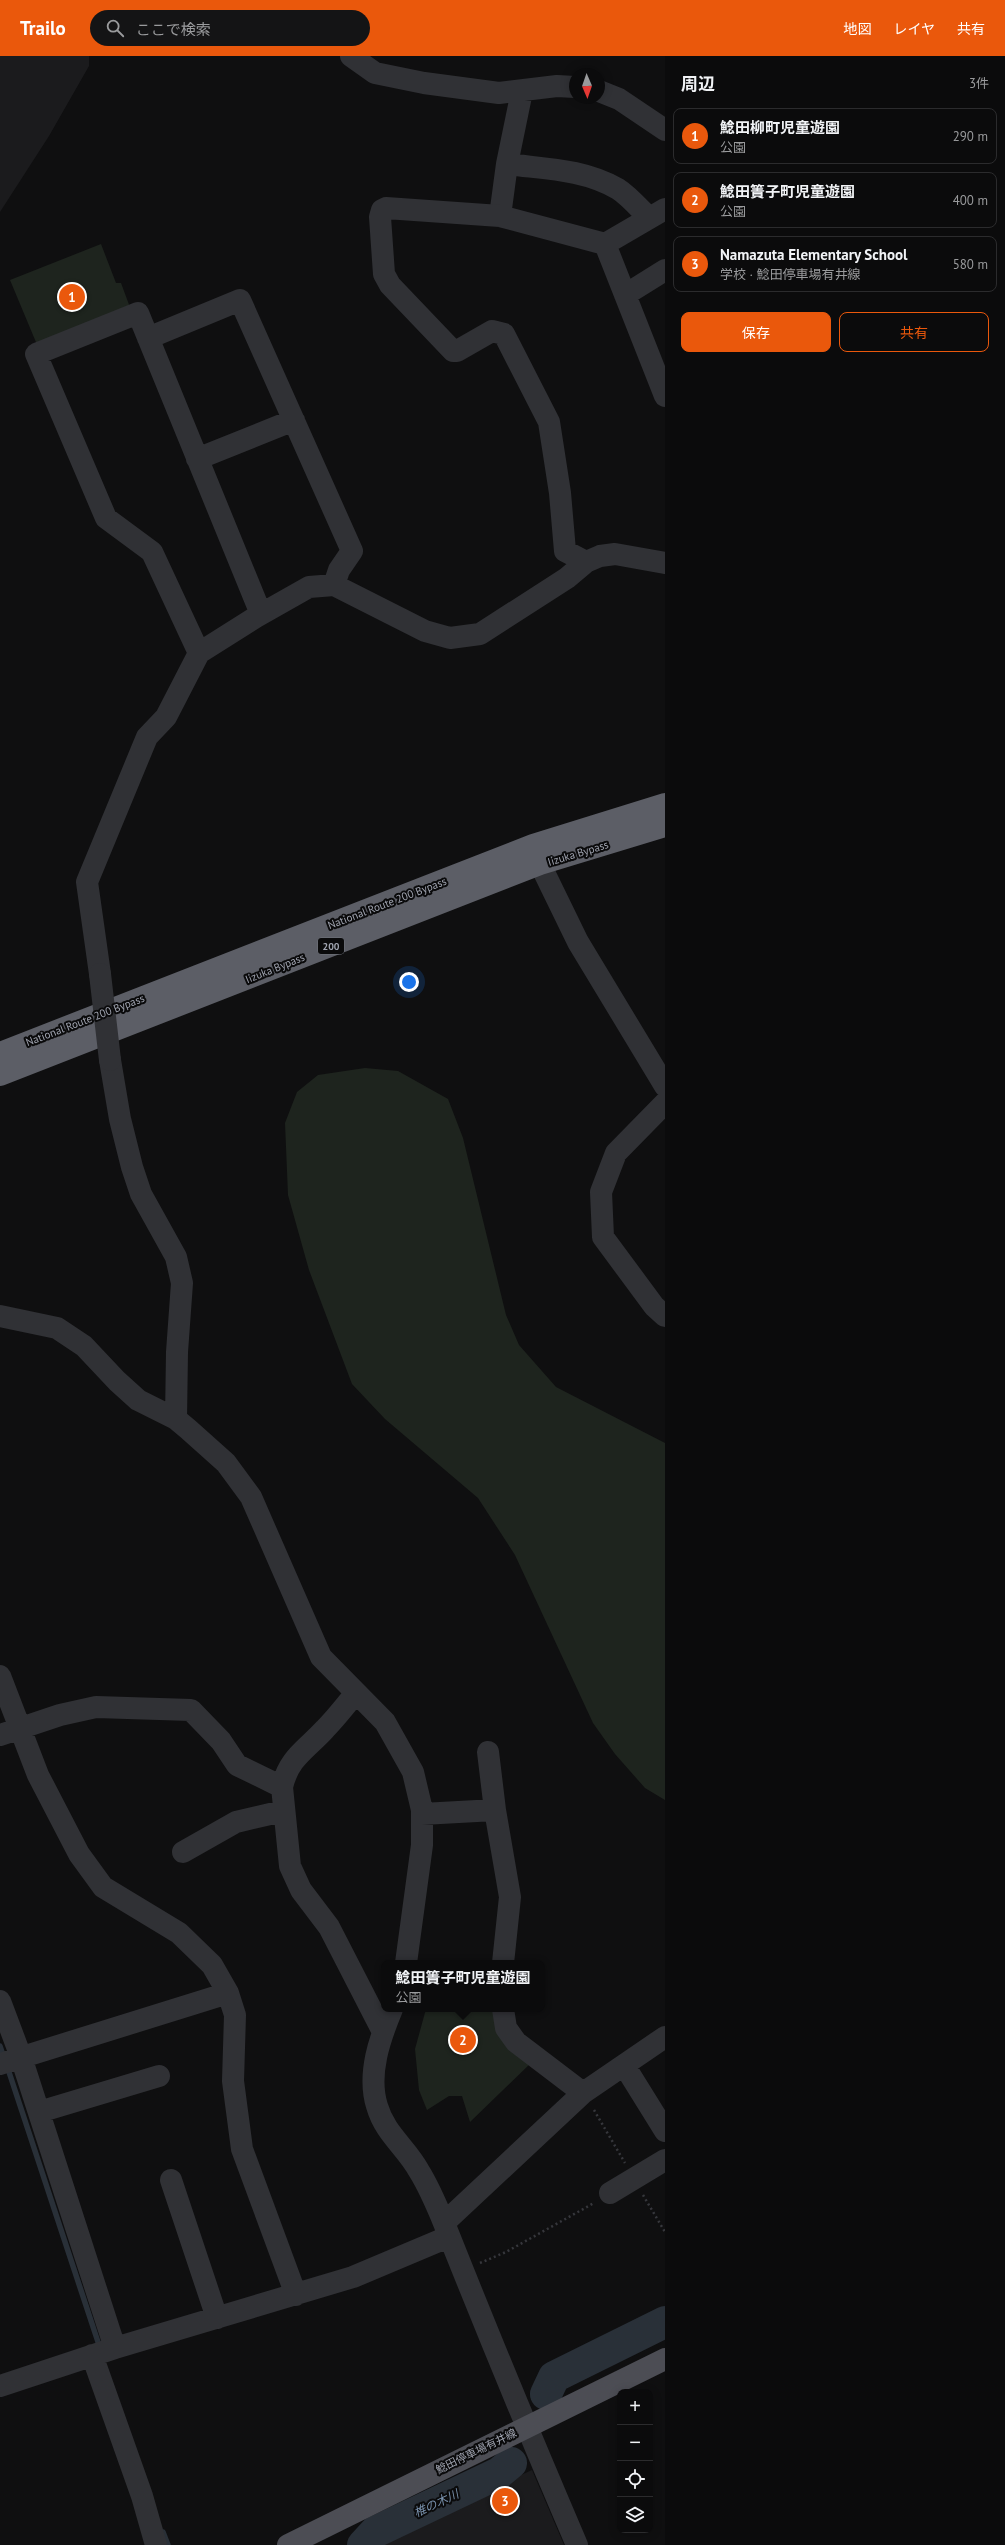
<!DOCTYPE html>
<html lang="ja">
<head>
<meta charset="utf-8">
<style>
	body { margin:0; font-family:"PT Sans","Noto Sans JP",sans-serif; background:#141415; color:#f1f3f6 }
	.controls { position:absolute; right:12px; bottom:12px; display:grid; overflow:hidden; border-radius:8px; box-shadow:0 2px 10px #0003 }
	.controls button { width:36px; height:36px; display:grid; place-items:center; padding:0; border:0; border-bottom:1px solid #2b2b2d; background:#0b0b0c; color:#f1f3f6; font:20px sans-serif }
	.compass { position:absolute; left:569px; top:12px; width:36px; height:36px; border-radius:50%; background:#0b0b0c; box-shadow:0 2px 10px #0003; rotate:178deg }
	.you { position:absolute; left:409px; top:926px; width:14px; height:14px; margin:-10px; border:3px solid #fff; border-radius:50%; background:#1a73e8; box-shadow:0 0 0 6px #1a73e833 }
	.badge { display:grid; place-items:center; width:26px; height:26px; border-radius:50%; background:#ea580c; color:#fff; font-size:13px; font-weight:700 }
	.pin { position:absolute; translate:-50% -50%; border:2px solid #fff; box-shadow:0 1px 4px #0006 }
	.popup { position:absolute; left:381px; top:1904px; width:164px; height:52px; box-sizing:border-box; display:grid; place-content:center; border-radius:8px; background:#0b0b0c; filter:drop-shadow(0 1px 3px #0005); font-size:13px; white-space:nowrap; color:#9a9b9d }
	.popup b { font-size:15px; color:#f1f3f6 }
	.popup::after { content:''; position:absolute; left:50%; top:100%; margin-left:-8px; border:8px solid transparent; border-top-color:#0b0b0c }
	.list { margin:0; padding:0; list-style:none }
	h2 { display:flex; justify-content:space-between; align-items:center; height:52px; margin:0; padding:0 16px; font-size:17px }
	h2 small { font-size:13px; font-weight:400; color:#9a9b9d }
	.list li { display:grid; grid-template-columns:26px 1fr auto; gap:12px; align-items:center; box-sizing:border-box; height:56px; margin:0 8px 8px; padding:0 8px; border:1px solid #2b2b2d; border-radius:8px }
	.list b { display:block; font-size:15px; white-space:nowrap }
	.list p { margin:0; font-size:13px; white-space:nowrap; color:#9a9b9d }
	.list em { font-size:13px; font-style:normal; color:#9a9b9d }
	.actions { display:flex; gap:8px; padding:12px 16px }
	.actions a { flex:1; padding:9px 0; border:1px solid #ea580c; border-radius:8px; text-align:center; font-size:14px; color:#ea580c }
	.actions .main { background:#ea580c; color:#fff }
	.icon { flex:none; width:22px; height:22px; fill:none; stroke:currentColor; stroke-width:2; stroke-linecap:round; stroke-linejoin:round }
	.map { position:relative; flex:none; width:665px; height:2489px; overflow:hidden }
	header { display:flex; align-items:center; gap:24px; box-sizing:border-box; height:56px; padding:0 20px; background:#ea580c; color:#fff }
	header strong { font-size:19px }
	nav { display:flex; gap:22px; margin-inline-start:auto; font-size:14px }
	.search { width:280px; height:36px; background:#141415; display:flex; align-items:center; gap:10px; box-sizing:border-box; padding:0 14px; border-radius:22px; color:#9a9b9d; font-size:15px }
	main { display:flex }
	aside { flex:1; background:#0b0b0c }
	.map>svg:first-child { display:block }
	.built { fill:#1b1b1d }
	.green { fill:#1e241e }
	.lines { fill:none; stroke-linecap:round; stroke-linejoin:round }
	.stream { stroke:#293038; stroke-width:5.5 }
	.river { stroke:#293038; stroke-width:32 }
	.path { stroke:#36373c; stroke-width:2.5; stroke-dasharray:2 3; stroke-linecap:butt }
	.minor { stroke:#303135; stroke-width:22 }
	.major { stroke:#4c4d54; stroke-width:22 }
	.highway { stroke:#5c5e66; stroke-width:22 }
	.minor-bridge { stroke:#303135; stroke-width:22 }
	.labels { text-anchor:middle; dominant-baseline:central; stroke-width:4; stroke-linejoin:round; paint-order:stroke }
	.shield { fill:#0a0a0b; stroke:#73767e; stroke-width:1 }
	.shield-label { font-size:10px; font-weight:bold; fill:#a0a4b0 }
	.street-label { font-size:11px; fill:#a0a4b0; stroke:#0a0a0b }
	.water-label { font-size:12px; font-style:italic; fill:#7890ab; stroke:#0a0a0b }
</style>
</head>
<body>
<header>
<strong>Trailo</strong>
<div class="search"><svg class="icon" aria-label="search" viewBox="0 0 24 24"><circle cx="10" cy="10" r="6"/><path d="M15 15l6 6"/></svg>ここで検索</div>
<nav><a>地図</a><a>レイヤ</a><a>共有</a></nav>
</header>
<main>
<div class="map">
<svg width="665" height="2489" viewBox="0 0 665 2489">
	<rect width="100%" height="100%" fill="#0f0f10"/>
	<path class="built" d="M0,0H89V10L49,80L0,156Z
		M532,2414L564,2489H376L396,2476Z"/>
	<path class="green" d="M101,188L116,227H121L131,254L38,291L10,224Z
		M365,1012L398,1015L448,1043L463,1082L506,1259L519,1289L556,1331L665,1387V1744L645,1732L615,1698L593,1667L515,1499L478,1442L385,1363L352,1328L309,1214L288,1139L285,1067L297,1036L318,1019Z
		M426,1953H497L533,2005L470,2066L462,2040H449L427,2054L419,2034L415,1993Z"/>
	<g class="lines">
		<path class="stream" d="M0,1990L4,2002
			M7,2010L100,2292
			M163,2476L168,2489"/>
		<path class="river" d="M546,2338L554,2321L665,2266
			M363,2489L375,2476L499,2417L511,2407"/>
		<path class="path" d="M594,2054L625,2107
			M643,2139L665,2176
			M480,2207L506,2196L594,2147"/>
		<path class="minor" d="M351,0L375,17L424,27L499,37L557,30L575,31
			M522,35L507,108C545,113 584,113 618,133C629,140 640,153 649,162
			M599,35L619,43L665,74
			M665,153L605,188L665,340
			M500,160L507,108
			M625,239L665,214
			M148,282L240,244L352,495L339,514L334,529
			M197,403L294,364
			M586,506L565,495L560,437L549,366L504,278L492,275L457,295H453L390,229L384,218L380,161L382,154L386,152L500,160L605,188
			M199,597L152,496L106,462L36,298L138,257L261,558
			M540,808L578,886L665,1030
			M100,918L87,826L147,681L166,661L199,597L256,561L309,531L334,529L425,575L450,582L480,578L567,522L586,506L600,500L615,498L665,507
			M110,1004L120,1063L132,1111L141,1138L176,1201L182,1227L177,1296L176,1363
			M665,1047L616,1097L601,1136L603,1181L654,1250L665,1260
			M0,1260L57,1272L84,1290L117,1325L138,1344L176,1363L188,1373L226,1407L251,1441L321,1601L385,1666L413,1716L422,1754V1789L406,1907
			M0,1620L38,1719L79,1798L103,1831L179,1877L212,1909L228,1937L235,1959L233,2025L242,2093L296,2239
			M0,1679L60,1659L96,1651L191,1654L221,1685L237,1709L282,1731L290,1810L301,1834L329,1871L383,1976
			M488,1696L495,1754
			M282,1731C289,1701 306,1694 325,1673C336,1662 345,1650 355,1638
			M422,1758L495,1754L510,1841L503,1907
			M183,1796L236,1766L283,1755
			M0,1945L21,2001L115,2292
			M392,1953C380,1982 367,2018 377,2050C385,2078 406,2091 419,2115C429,2131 437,2150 444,2167C487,2275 531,2382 577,2489
			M503,1953L506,1972L516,1986L583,2037
			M0,2008L228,1937
			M624,2009L665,2075
			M39,2056L159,2020
			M171,2124L217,2262
			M610,2137L665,2104
			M444,2167L583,2037L665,1981
			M92,2299L142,2440L156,2489
			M0,2330L115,2292L353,2221L448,2181"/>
		<path class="major" d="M288,2489L665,2303"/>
		<path class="highway" d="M0,997L533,789L665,748
			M0,1019L540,808L665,770"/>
		<path class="minor-bridge" d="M100,918L110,1004"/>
	</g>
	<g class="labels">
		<rect class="shield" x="318" y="882" width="26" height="16" rx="3"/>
		<g class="shield-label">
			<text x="331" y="890">200</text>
		</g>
		<g class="street-label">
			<text transform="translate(578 797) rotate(-17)">Iizuka Bypass</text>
			<text transform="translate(387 847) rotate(-21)">National Route 200 Bypass</text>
			<text transform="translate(275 912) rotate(-22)">Iizuka Bypass</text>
			<text transform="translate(85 964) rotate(-21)">National Route 200 Bypass</text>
			<text transform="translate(476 2395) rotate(-26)">鯰田停車場有井線</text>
		</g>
		<g class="water-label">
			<text transform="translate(436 2447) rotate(-25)">椎の木川</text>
		</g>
	</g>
</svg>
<div class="controls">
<button>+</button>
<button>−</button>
<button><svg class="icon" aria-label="locate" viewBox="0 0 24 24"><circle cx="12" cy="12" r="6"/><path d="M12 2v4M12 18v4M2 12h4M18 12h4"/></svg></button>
<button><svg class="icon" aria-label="layers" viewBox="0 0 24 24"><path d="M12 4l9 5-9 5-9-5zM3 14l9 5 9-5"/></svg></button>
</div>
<svg class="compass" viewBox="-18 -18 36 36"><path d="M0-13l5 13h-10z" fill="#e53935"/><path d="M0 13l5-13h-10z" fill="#9a9b9d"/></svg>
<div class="you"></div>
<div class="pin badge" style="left:72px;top:241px">1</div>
<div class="pin badge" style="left:463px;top:1984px">2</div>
<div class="popup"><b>鯰田簀子町児童遊園</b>公園</div>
<div class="pin badge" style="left:505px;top:2445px">3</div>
</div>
<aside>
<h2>周辺<small>3件</small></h2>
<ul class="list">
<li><span class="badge">1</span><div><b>鯰田柳町児童遊園</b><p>公園</p></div><em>290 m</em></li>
<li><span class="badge">2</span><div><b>鯰田簀子町児童遊園</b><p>公園</p></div><em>400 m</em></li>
<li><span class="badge">3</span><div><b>Namazuta Elementary School</b><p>学校 · 鯰田停車場有井線</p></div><em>580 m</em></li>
</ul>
<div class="actions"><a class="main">保存</a><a>共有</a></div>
</aside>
</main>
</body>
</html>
